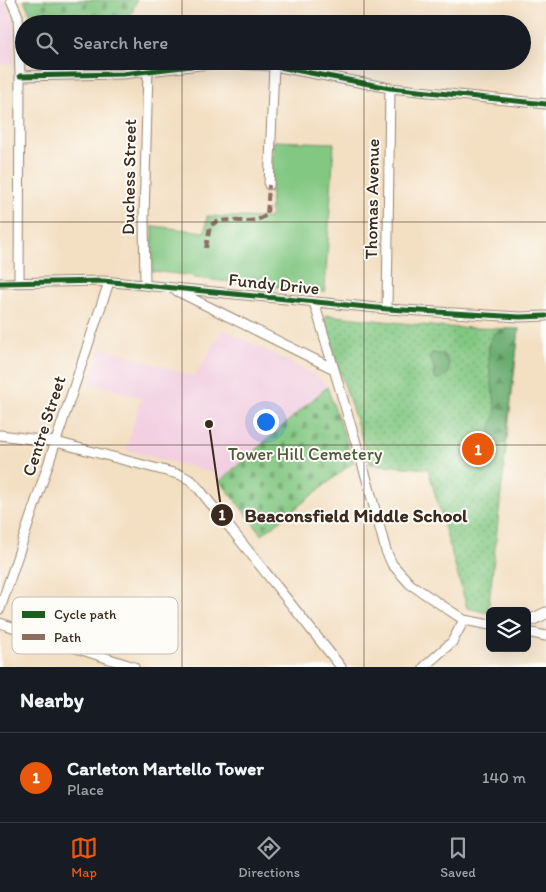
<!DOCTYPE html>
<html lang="en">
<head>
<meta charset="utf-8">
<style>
	body { margin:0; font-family:Itim,sans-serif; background:#20242c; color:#f1f3f6 }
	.controls { position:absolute; right:15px; bottom:15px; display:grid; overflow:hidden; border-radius:8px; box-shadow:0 5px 20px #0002 }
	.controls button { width:45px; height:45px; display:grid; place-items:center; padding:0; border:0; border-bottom:1px solid #363941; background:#171b24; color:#f1f3f6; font:25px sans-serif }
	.you { position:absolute; left:265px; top:421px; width:18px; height:18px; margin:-12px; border:4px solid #fff; border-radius:50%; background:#1a73e8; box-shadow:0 0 0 8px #1a73e833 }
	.badge { display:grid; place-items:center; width:32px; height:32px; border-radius:50%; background:#ea580c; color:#fff; font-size:16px; font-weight:700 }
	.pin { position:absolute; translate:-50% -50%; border:2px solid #fff; box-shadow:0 1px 5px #0006 }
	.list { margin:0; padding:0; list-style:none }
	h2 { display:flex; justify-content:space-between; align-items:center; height:65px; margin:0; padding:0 20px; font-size:21px }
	h2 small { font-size:16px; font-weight:400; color:#9ea1a6 }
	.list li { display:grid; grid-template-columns:32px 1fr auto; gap:15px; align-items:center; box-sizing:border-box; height:90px; padding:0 20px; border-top:1px solid #363941 }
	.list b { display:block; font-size:19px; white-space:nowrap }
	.list p { margin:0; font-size:16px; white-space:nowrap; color:#9ea1a6 }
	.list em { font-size:16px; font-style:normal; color:#9ea1a6 }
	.icon { flex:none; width:28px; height:28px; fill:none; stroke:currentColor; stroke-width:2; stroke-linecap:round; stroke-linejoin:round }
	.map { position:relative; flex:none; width:546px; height:667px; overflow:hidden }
	.search { position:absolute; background:#171b24; box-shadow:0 5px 20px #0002; left:15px; right:15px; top:15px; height:55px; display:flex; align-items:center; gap:12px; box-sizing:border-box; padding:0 18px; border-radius:28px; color:#9ea1a6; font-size:19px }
	.sheet { height:155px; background:#171b24 }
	nav { display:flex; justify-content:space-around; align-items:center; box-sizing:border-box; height:70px; border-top:1px solid #363941; background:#171b24; font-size:14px; color:#9ea1a6 }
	nav a { display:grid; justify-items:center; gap:2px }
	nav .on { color:#ea580c }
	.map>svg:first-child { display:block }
	.built { fill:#f2cfe1 }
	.grass { fill:url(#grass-dots); stroke:#5e7850 }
	.forest { fill:url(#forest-firs); stroke:#526b47 }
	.cemetery { fill:url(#cemetery-stones); stroke:#5e7850 }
	.garden { fill:#82c782; stroke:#5e7850 }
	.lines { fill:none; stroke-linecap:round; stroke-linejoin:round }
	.minor-casing { stroke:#978470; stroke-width:11 }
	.tertiary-casing { stroke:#978470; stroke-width:13 }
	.minor { stroke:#fff; stroke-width:9 }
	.tertiary { stroke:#fff; stroke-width:11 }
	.quiet { stroke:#8d6e63; stroke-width:4; stroke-dasharray:8 4; stroke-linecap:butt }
	.cycleway-casing { stroke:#fdfcf7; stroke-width:8 }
	.cycleway { stroke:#1b5e20; stroke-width:5 }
	.grid { fill:none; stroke:#3b2a1e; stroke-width:1; stroke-opacity:0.55 }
	.labels { text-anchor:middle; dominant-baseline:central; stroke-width:4; stroke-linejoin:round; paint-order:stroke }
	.street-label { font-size:18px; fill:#3b2a1e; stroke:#fdfcf7 }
	.park-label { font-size:18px; fill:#50593c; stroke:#fdfcf7 }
	.key { fill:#fdfcf7; stroke:#c3bdb6; stroke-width:1 }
	.key-label { font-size:14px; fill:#3b2a1e }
	.leader { fill:none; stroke:#3b2a1e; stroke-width:2 }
	.callout-dot { fill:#3b2a1e; stroke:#fdfcf7; stroke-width:2 }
	.mark-label { font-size:15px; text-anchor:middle; font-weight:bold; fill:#fff }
	.callout-label { font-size:19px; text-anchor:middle; font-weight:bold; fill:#3b2a1e; stroke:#fdfcf7; stroke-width:4; stroke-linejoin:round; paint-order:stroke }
</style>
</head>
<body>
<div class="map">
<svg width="546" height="667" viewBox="0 0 546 667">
	<defs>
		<pattern id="grass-dots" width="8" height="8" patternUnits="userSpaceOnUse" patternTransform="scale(1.25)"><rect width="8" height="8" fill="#82c782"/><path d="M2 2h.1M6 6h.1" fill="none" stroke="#6ca26a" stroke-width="1.8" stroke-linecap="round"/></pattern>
		<pattern id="forest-firs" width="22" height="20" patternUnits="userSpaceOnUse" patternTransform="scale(1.25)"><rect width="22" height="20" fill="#69ac70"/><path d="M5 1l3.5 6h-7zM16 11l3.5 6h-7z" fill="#588c5b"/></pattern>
		<pattern id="cemetery-stones" width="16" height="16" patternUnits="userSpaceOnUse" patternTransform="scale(1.25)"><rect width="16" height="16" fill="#82c782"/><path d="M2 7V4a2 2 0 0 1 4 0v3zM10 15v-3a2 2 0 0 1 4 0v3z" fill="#6ca26a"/></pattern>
	</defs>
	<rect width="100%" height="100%" fill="#fdfcf7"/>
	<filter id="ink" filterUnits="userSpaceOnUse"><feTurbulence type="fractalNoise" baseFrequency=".02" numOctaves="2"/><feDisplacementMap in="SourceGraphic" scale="10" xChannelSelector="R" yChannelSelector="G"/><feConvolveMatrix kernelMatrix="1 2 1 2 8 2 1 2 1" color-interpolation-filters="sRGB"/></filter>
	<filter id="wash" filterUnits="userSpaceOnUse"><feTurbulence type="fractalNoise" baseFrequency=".0096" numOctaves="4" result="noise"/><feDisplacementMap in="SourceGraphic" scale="20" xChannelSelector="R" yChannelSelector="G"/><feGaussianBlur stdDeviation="1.12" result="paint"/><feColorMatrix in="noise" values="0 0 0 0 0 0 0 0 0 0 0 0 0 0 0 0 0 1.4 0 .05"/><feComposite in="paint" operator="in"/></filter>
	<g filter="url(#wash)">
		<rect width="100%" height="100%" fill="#f3dfc2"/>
		<path class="built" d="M0,0H4L14,20L13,64H0Z
			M223,329L317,376L327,387L220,481L214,473L126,450L141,398L89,383L102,347L194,377Z"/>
		<path class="grass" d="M326,315L441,327L519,329L488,613L467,608L428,469L370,464L325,325Z"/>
		<path class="forest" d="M502,329H519L506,442L499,445C487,436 490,424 496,414C495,395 484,355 491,339C493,334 497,332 502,329Z
			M433,353L444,355L449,363V373L439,380L435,379L434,368L430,358V355Z"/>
		<path class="cemetery" d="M24,0H137L127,24H35Z
			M39,61H124L123,66H76L39,63Z
			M327,387L354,462L262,535L220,481Z"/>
		<path class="garden" d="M273,141L334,143L325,292L194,278L193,276L152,271L153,226L205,232L207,216L270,218Z"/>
	</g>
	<g filter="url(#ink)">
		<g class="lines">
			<defs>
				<path id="minor" d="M11,0L18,16L20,76L19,282
					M20,76L123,74L217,63L274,66L390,88L546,104
					M269,185L274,66
					M0,283L103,281L387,309L520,317L546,316
					M145,285L144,218L148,70
					M177,291L334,369
					M314,302L367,480L386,551L392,564L410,584L464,620L490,625
					M387,309L390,88
					M0,435L56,442L181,475L192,481L199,489L341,667
					M0,609L109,282
					M0,623L134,667
					M527,632L546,636
					M424,667L452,642L464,620"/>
				<path id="tertiary" d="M527,622L546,613"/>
			</defs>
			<use href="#minor" class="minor-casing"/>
			<use href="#tertiary" class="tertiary-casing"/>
			<use href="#minor" class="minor"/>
			<use href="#tertiary" class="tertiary"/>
			<path class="quiet" d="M206,248L210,226C223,215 240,224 255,220C259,220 263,217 267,215L269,185"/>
			<defs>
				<path id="cycleway" d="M20,76L123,74L217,63L274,66L390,88L546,104
					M0,283L103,281L387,309L520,317L546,316"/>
			</defs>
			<use href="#cycleway" class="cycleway-casing"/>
			<use href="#cycleway" class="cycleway"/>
		</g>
	</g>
	<path class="grid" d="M182,0V24M364,0V24M182,61V667M364,61V667M0,222H546M0,445H546"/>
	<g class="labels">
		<g class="street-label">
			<text transform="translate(129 177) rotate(-89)">Duchess Street</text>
			<text transform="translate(372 199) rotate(-89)">Thomas Avenue</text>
			<text transform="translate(274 284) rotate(6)">Fundy Drive</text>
			<text transform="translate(44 426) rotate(-72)">Centre Street</text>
		</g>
		<g class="park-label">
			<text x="305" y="454">Tower Hill Cemetery</text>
		</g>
	</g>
	<rect x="12" y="597" width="166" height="57" rx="8" class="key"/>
	<rect x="22" y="611" width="23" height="7" fill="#1b5e20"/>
	<rect x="22" y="634" width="23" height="6" fill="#8d6e63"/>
	<g class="key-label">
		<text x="54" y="619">Cycle path</text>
		<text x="54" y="642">Path</text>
	</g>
	<path class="leader" d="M209 424L222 515"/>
	<g class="callout-dot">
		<circle cx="209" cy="424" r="5"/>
		<circle cx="222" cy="515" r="12"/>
	</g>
	<g class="mark-label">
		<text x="222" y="520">1</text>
	</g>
	<g class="callout-label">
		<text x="356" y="522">Beaconsfield Middle School</text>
	</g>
</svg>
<div class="controls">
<button><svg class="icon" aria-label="layers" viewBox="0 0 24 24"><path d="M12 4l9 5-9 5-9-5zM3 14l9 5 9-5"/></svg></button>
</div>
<div class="you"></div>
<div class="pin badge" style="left:478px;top:449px">1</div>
<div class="search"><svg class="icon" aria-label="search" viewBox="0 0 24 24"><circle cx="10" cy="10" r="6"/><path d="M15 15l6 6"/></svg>Search here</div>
</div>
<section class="sheet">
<h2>Nearby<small></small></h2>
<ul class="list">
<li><span class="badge">1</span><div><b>Carleton Martello Tower</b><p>Place</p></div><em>140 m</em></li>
</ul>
</section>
<nav>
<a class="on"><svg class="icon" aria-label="map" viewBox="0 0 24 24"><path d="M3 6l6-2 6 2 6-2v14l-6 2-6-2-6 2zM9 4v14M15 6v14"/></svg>Map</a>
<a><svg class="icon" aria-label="directions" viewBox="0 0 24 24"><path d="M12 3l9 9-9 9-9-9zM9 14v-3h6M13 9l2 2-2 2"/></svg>Directions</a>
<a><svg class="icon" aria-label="saved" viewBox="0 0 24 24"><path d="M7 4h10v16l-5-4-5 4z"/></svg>Saved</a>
</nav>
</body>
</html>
